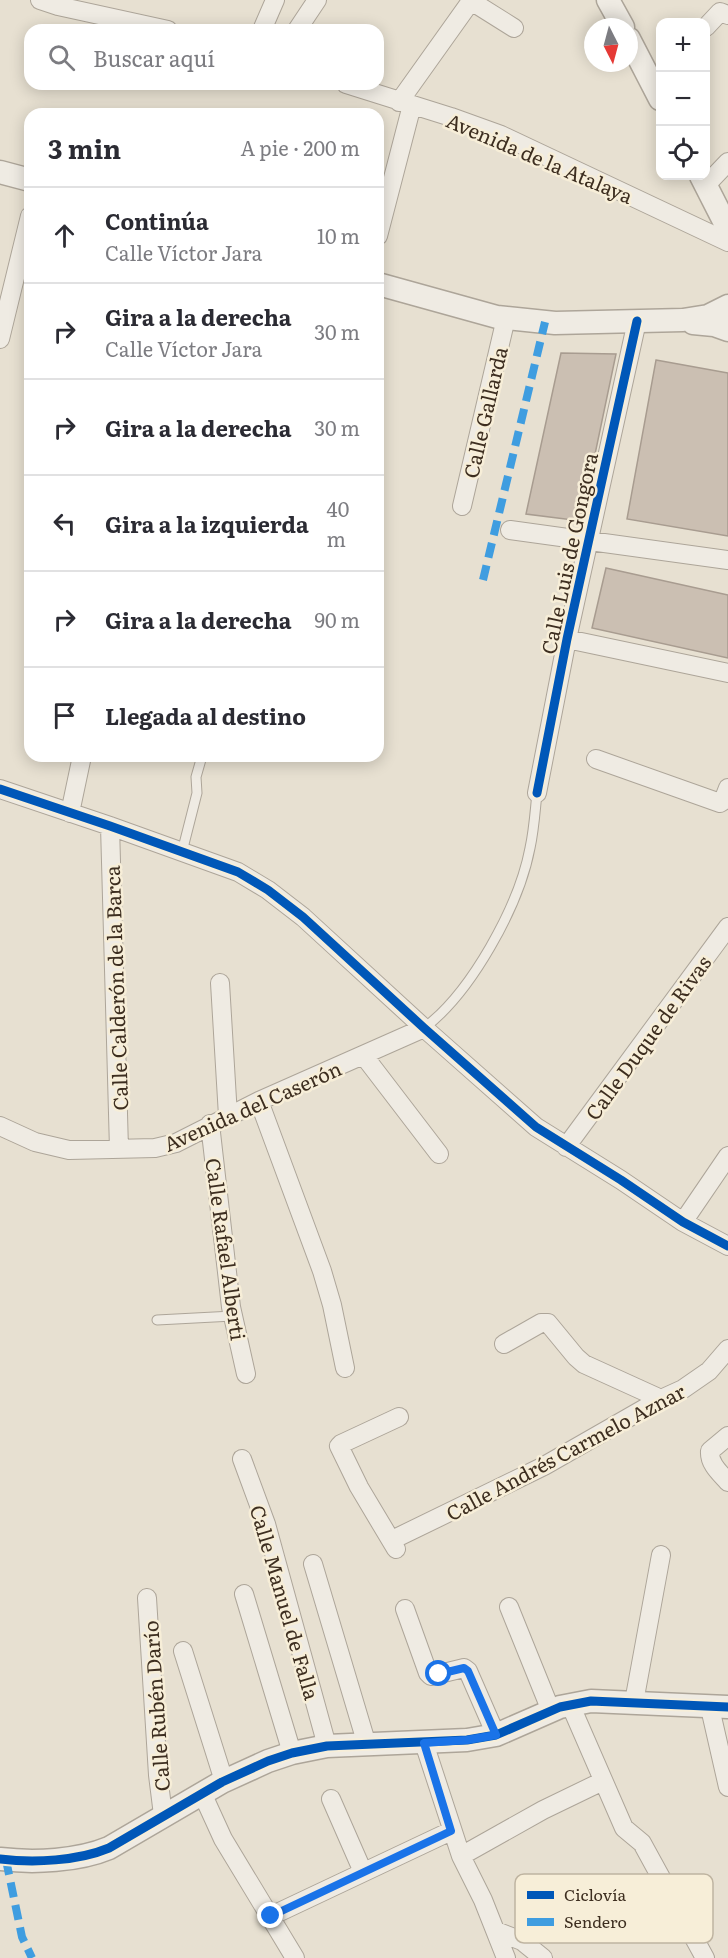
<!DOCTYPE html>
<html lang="es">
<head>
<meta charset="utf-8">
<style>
	body { margin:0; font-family:Literata,serif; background:#f2f2f3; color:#2b2b33 }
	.controls { position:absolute; right:18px; top:18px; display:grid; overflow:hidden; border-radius:12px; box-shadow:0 3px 15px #0003 }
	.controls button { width:54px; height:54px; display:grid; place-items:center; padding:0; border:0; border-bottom:2px solid #e1e1e2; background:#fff; color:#2b2b33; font:30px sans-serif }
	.compass { position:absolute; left:584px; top:18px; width:54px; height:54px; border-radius:50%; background:#fff; box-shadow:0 3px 15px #0003; rotate:174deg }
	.stop { position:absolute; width:18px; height:18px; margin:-14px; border:4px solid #1a73e8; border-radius:50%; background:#fff }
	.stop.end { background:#1a73e8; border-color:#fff; box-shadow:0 2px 6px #0008 }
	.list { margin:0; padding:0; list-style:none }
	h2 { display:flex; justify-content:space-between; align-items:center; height:78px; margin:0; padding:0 24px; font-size:26px }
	h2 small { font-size:20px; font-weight:400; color:#7c7c81 }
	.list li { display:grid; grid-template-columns:39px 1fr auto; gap:18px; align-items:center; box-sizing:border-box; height:96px; padding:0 24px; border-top:2px solid #e1e1e2 }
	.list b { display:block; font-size:22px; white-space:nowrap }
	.list p { margin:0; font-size:20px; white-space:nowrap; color:#7c7c81 }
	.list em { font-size:20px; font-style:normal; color:#7c7c81 }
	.icon { flex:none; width:33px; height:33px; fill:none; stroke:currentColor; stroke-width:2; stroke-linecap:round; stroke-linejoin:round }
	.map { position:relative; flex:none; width:728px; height:1958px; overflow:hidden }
	.search { position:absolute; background:#fff; box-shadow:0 3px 15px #0003; left:24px; top:24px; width:360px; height:66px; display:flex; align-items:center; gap:15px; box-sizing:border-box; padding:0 21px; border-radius:18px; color:#7c7c81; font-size:22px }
	.panel { position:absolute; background:#fff; box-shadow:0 3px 15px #0003; left:24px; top:108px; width:360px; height:654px; border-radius:18px }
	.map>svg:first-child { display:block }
	.building { fill:#cbbfb2; stroke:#a89c90; stroke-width:1.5 }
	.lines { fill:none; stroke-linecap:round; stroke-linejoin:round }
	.service-casing { stroke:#ada599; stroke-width:11 }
	.minor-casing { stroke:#ada599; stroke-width:20 }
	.tertiary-casing { stroke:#ada599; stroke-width:25 }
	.service { stroke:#efebe3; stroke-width:9 }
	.minor { stroke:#efebe3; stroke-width:18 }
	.tertiary { stroke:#efebe3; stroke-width:22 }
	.quiet { stroke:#3f9de0; stroke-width:8; stroke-dasharray:15 8; stroke-linecap:butt }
	.cycleway-casing { stroke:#f7eed8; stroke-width:13 }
	.cycleway { stroke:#0057b8; stroke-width:9 }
	.route { stroke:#1a73e8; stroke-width:8 }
	.labels { text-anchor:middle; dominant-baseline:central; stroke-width:5; stroke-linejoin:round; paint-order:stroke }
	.street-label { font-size:20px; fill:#3d2e20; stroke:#f7eed8 }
	.key { fill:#f7eed8; stroke:#bfb4a1; stroke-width:1.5 }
	.key-label { font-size:16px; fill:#3d2e20 }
</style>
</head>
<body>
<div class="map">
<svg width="728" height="1958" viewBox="0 0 728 1958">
	<rect width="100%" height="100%" fill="#e7e0d1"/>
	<path class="building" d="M561,353L616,354L581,521L526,514Z
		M656,360L728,373V536L627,519Z
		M606,568L728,595V658L592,628Z"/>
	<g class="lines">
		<defs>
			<path id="service" d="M182,852L197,793L196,777L202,756
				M424,1028C471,993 519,906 530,848C534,830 535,812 537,793
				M157,1320L233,1316"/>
			<path id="minor" d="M40,0L58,6L168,30
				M706,27L720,12L728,15
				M262,30L275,0
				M297,30L317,0
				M346,84L451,117L501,135L728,242
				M399,102L471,1L514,28
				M706,185L728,162
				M378,236L412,105
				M0,339L30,216
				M462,506L506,318
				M510,530L728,560
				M567,639L728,673
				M596,759L720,803L723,801L728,788
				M0,789L110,826L238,872L268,890L303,917L424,1028L536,1127L621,1180L683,1222L728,1246
				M537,793L567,639L637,321
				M70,813L82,756
				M110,826L119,1149
				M220,983L228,1116
				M364,1056L439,1154
				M259,1101L322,1271L332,1305L345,1368
				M210,1124L231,1307L246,1374
				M0,1126L35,1142L69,1150L155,1148L176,1143L259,1101L424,1028
				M566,1147L728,927
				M683,1222L728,1156
				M504,1344L541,1323H548L576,1357L584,1364L661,1399
				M728,1436L710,1451C709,1464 720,1473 728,1482
				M242,1459L266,1524L327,1746
				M392,1540L544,1466L661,1399L683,1389L709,1371L728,1349
				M396,1549L359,1487L339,1446L341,1444L399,1417
				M313,1564L367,1745
				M244,1594L292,1753
				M147,1598L158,1775L163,1815
				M509,1607L551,1711
				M405,1609L428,1673L431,1676L464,1668L468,1671L496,1735
				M183,1651L224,1781
				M634,1702L661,1555
				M570,1704L624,1828L642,1843L705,1958
				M710,1708L728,1787
				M424,1743L461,1856L483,1900L506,1958
				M202,1793L223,1839L295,1958
				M331,1799L363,1872
				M461,1856L543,1810L603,1781
				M271,1916L451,1831
				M496,1931L522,1941L543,1958"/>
			<path id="tertiary" d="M608,0L623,27
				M629,39L660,99
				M0,172L30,180
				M701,176L728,229
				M378,284L497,317L555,323L683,320L708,316L728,306
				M693,323L714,325L728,330
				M0,1859C34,1863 78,1861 109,1848L222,1782L268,1761L292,1753L327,1746L467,1740L496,1735L560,1707L591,1701L728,1707"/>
		</defs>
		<use href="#service" class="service-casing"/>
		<use href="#minor" class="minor-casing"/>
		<use href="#tertiary" class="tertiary-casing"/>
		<use href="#service" class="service"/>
		<use href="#minor" class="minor"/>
		<use href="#tertiary" class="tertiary"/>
		<path class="quiet" d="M483,580L545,322
			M6,1860L22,1937L32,1958"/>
		<defs>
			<path id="cycleway" d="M0,789L110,826L238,872L268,890L303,917L424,1028L536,1127L621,1180L683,1222L728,1246
				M537,793L567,639L637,321
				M0,1859C34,1863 78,1861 109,1848L222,1782L268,1761L292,1753L327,1746L467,1740L496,1735L560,1707L591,1701L728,1707"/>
		</defs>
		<use href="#cycleway" class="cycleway-casing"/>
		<use href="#cycleway" class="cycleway"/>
	</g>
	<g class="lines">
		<path class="route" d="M271,1916L451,1831L424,1743L467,1740L496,1735L468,1671L464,1668L439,1674"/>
	</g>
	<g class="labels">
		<g class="street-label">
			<text transform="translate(540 157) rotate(23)">Avenida de la Atalaya</text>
			<text transform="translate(484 412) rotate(-77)">Calle Gallarda</text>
			<text transform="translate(568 553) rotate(-78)">Calle Luis de Gongora</text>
			<text transform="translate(115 988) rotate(-92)">Calle Calderón de la Barca</text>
			<text transform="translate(647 1037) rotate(-54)">Calle Duque de Rivas</text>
			<text transform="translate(252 1105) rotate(-24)">Avenida del Caserón</text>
			<text transform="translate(227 1249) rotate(82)">Calle Rafael Alberti</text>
			<text transform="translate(565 1451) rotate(-28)">Calle Andrés Carmelo Aznar</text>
			<text transform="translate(286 1602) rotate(74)">Calle Manuel de Falla</text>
			<text transform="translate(155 1706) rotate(-94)">Calle Rubén Darío</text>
		</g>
	</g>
	<rect x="515" y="1874" width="198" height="69" rx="9" class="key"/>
	<rect x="527" y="1891" width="27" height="8" fill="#0057b8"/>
	<rect x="527" y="1918" width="27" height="8" fill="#3f9de0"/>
	<g class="key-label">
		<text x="564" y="1901">Ciclovía</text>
		<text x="564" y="1928">Sendero</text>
	</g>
</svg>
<div class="controls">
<button>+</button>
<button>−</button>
<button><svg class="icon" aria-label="locate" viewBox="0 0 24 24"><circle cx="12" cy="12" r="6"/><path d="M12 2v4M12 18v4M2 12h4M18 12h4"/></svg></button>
</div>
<svg class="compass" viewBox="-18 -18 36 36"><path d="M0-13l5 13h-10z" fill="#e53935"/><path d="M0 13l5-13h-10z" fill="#7c7c81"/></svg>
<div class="stop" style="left:439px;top:1674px"></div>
<div class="stop end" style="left:271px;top:1916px"></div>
<div class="search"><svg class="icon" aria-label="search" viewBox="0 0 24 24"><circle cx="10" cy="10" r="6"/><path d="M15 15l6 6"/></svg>Buscar aquí</div>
<section class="panel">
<h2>3 min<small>A pie · 200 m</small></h2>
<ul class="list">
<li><svg class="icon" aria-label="ahead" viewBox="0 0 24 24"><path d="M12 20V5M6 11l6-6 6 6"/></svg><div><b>Continúa</b><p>Calle Víctor Jara</p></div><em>10 m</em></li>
<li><svg class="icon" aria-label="right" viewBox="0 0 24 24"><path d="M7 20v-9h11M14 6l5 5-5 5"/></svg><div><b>Gira a la derecha</b><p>Calle Víctor Jara</p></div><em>30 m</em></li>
<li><svg class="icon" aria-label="right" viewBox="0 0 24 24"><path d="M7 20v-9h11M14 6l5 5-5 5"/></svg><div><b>Gira a la derecha</b></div><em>30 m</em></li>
<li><svg class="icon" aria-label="left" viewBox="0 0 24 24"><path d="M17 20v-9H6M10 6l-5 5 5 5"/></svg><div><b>Gira a la izquierda</b></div><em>40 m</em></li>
<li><svg class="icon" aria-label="right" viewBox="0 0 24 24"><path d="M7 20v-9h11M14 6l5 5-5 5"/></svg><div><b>Gira a la derecha</b></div><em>90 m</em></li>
<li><svg class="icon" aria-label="arrive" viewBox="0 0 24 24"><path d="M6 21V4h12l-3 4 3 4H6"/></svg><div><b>Llegada al destino</b></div></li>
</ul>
</section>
</div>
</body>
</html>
